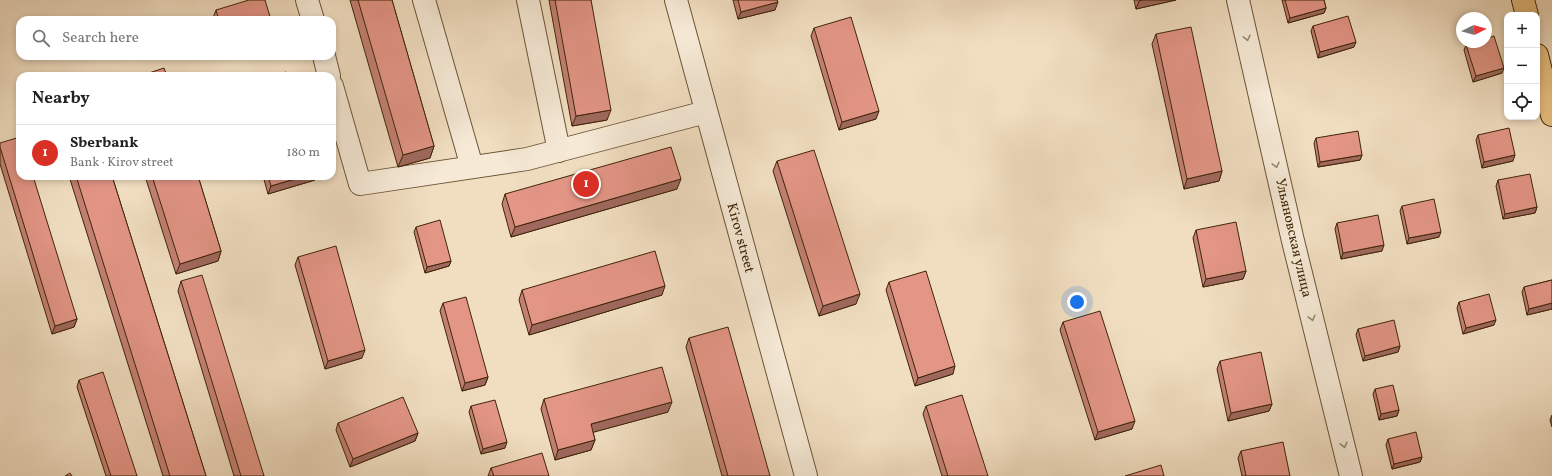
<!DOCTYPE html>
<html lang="en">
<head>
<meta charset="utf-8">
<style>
	body { margin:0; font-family:Vollkorn,serif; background:#f6f6f6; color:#222 }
	.controls { position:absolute; right:12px; top:12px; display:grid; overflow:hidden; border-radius:8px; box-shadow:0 2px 6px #0003 }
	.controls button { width:36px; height:36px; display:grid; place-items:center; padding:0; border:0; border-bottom:1px solid #e0e0e0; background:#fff; color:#222; font:20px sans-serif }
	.compass { position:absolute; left:1456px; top:12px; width:36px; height:36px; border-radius:50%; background:#fff; box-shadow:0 2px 6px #0003; rotate:85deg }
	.you { position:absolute; left:1077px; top:302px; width:14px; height:14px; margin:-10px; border:3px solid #fff; border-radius:50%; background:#1a73e8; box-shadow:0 0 0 6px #1a73e833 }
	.badge { display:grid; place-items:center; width:26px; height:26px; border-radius:50%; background:#d93025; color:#fff; font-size:13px; font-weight:700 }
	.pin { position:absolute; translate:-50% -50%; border:2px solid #fff; box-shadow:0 1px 4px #0006 }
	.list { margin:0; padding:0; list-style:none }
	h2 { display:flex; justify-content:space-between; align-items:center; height:52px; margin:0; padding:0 16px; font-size:17px }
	h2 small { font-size:13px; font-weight:400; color:#767676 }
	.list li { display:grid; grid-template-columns:26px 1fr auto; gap:12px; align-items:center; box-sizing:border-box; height:56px; padding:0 16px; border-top:1px solid #e0e0e0 }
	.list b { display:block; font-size:15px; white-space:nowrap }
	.list p { margin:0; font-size:13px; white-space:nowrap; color:#767676 }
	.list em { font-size:13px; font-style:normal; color:#767676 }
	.icon { flex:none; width:22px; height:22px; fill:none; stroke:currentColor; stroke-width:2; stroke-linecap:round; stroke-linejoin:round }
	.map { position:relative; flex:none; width:1552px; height:476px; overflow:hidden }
	.search { position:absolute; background:#fff; box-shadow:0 2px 6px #0003; left:16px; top:16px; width:320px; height:44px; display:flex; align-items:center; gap:10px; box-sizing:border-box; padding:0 14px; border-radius:12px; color:#767676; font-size:15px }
	.panel { position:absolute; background:#fff; box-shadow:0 2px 6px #0003; left:16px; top:72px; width:320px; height:108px; border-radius:12px }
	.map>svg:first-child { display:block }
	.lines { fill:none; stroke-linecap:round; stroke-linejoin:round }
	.minor-casing { stroke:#6c5336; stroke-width:24 }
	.major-casing { stroke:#3f2508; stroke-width:24 }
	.minor { stroke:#f6ead7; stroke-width:22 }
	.major { stroke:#e8bf80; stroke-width:22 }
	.wall { fill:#c38073; stroke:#3f2508 }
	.shaded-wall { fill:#9f685e; stroke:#3f2508 }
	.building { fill:#e39586; stroke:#3f2508 }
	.oneway { stroke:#9a8870 }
	.labels { text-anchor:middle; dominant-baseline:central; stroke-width:3; stroke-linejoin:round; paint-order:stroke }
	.street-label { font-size:14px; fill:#3f2508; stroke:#f6ead7 }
</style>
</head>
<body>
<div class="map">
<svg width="1552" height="476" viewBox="0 0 1552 476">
	<rect width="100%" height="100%" fill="#f1dec1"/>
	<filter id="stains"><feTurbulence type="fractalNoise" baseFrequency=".005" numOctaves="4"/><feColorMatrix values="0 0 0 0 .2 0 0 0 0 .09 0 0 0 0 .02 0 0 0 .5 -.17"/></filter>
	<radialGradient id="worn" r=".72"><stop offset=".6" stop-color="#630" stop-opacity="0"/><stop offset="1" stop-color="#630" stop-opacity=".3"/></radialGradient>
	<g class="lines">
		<defs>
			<path id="minor" d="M307,0L313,20
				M424,0L472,167
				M528,0L559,151
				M676,0L806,476
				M1238,0L1293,241L1351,476
				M324,56L329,76
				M332,86L360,184L527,159L706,112"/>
			<path id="major" d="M1523,0L1527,15
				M1537,55L1552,115"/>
		</defs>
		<use href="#minor" class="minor-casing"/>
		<use href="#major" class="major-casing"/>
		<use href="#minor" class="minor"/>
		<use href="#major" class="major"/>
	</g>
	<path class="wall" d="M350,0H392L434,146L430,158L398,167Z
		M549,0H591L607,120L572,126Z
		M733,0H777L775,10L738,19Z
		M1134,0H1176L1136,9Z
		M1282,0H1324L1326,8L1324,13L1288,23Z
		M216,10L271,20H214L213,18Z
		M1313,26L1354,47L1318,58L1311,31Z
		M814,28L876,119L839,130L811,36Z
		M1156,34L1222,171L1219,181L1184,189L1152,44Z
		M1466,45L1502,73L1473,82L1464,50Z
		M1478,135L1513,161L1482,168L1476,140Z
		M1316,138L1362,155L1360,160L1318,167L1314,143Z
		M0,143L77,319L74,327L52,334L0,164Z
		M777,161L856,304L819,316L773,171Z
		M69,176H112L206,476H163Z
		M145,176H198L221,251L218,261L176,274Z
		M263,176H317L315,180L268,194Z
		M1498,180L1537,207L1535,213L1503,219L1496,186Z
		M677,189L511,237L502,204L505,194Z
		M1402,206L1439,237L1407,244L1400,211Z
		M1337,223L1382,251L1341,259L1335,229Z
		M416,227L451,261L449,266L425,273L414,232Z
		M1196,230L1246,271L1243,279L1203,287L1193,238Z
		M298,257L362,358L325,369L295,265Z
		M1552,280V309L1527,315L1522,292L1524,287Z
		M181,281L264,476H234L178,291Z
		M889,282L953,374L915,386L886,290Z
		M522,290L662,295L529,335L519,300Z
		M1459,302L1494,325L1463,334L1457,308Z
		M443,303L488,377L485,385L462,391L440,311Z
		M1063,322L1132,429L1095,440L1060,330Z
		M1358,329L1400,346L1398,352L1363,361L1356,335Z
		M689,338L770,476H722L686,347Z
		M1220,361L1272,404L1269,411L1228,421L1217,369Z
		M79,380L137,476H106L77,387Z
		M1375,389L1399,410L1397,416L1379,420L1373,394Z
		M544,399L668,412L593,432L595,440L591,450L555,460L541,409Z
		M471,406L505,448L481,454L469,412Z
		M926,406L988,476H942L923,414Z
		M1552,415V427L1550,420Z
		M338,423L418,433L415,441L350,467L336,430Z
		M1388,439L1422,457L1420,462L1392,469L1386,445Z
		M1241,451L1290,476H1242L1238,458Z
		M491,468L549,476H488Z"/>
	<path class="shaded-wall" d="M1143,0H1176L1136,9L1139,1Z
		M778,2L775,10L738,19L741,12Z
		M1326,8L1324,13L1288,23L1290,18Z
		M1356,42L1354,47L1318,58L1320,52Z
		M1504,68L1502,73L1473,82L1476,76Z
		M611,110L607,120L572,126L576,116Z
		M879,111L876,119L839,130L842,122Z
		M434,146L430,158L398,167L403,155Z
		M1362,155L1360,160L1318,167L1320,162Z
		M1515,155L1513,161L1482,168L1484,162Z
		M1222,171L1219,181L1184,189L1187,179Z
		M305,176H317L315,180L268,194L271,186Z
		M681,179L677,189L511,237L515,227Z
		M1537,207L1535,213L1503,219L1505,214Z
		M1441,232L1439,237L1407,244L1409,238Z
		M1384,245L1382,251L1341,259L1343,253Z
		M221,251L218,261L176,274L180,264Z
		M451,261L449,266L425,273L427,267Z
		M1246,271L1243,279L1203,287L1206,279Z
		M665,286L662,295L529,335L532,325Z
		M860,294L856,304L819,316L823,306Z
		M1552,303V309L1527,315L1529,309Z
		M77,319L74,327L52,334L55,326Z
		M1496,320L1494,325L1463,334L1466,328Z
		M1400,346L1398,352L1363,361L1365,356Z
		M365,350L362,358L325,369L328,361Z
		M955,366L953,374L915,386L918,378Z
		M488,377L485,385L462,391L465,383Z
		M672,402L668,412L587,434L591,424Z
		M1272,404L1269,411L1228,421L1231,413Z
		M1399,410L1397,416L1379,420L1381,414Z
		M1135,421L1132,429L1095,440L1098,432Z
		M418,433L415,441L350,467L353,459Z
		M595,440L591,450L555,460L558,450Z
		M507,442L505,448L481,454L483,449Z
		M1422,457L1420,462L1392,469L1394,464Z"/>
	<path class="building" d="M249,0H265L271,20H219L216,10Z
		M358,0H392L434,146L403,155Z
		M555,0H591L611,110L576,116Z
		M738,0H777L778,2L741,12Z
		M1285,0H1324L1326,8L1290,18Z
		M1348,16L1356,42L1320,52L1313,26Z
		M851,17L879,111L842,122L814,28Z
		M1191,27L1222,171L1187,179L1156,34Z
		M1494,36L1504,68L1476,76L1466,45L1475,42H1486V39Z
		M164,68L167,76H140Z
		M286,72L287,76H274Z
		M1509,128L1515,155L1484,162L1478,135Z
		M1358,131L1362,155L1320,162L1316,138Z
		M20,137V176H33L77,319L55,326L0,147V143Z
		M671,147L681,179L515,227L505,194Z
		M814,150L860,294L823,306L777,161Z
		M1530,174L1537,207L1505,214L1498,180Z
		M76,176H112L206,476H170Z
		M152,176H198L221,251L180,264Z
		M268,176H305L271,186Z
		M1434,199L1441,232L1409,238L1402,206Z
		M1378,215L1384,245L1343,253L1337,223Z
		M440,220L451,261L427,267L416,227Z
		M1236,222L1246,271L1206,279L1196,230Z
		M336,246L365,350L328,361L298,257Z
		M655,251L665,286L532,325L522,290Z
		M926,271L955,366L918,378L889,282Z
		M202,275L264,476H241L181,281Z
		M1552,280V303L1529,309L1524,287Z
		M1489,294L1496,320L1466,328L1459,302Z
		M466,297L488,377L465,383L443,303Z
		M1100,311L1135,421L1098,432L1063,322Z
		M1394,320L1400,346L1365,356L1358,329Z
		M728,327L770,476H728L689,338Z
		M1261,352L1272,404L1231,413L1220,361Z
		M662,367L672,402L591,424L595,440L558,450L544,399Z
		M103,372L137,476H111L79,380Z
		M1393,385L1399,410L1381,414L1375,389Z
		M962,395L988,476H948L926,406Z
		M403,397L418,433L353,459L338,423Z
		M495,400L507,442L483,449L471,406Z
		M1416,432L1422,457L1394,464L1388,439Z
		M1283,442L1290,476H1246L1241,451Z
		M542,453L549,476H494L491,468Z
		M1161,465L1164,476H1125Z
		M70,473L72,476H65Z"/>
	<defs><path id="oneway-chevron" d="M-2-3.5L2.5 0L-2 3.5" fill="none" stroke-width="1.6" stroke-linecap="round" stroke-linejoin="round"/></defs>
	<g class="oneway">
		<use href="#oneway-chevron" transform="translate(1247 38) rotate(77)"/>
		<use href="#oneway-chevron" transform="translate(1276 165) rotate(77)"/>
		<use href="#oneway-chevron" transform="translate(1312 318) rotate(76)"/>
		<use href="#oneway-chevron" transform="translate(1344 445) rotate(76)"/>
	</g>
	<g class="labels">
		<g class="street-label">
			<text transform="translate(740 238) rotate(75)">Kirov street</text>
			<text transform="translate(1293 238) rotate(77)">Ульяновская улица</text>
		</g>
	</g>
	<rect width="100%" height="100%" filter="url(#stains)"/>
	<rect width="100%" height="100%" fill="url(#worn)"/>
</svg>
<div class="controls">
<button>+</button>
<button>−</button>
<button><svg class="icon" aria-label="locate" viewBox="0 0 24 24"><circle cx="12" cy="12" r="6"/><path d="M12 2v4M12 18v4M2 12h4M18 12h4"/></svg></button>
</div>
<svg class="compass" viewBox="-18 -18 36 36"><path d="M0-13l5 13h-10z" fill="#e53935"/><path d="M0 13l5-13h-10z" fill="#767676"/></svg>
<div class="you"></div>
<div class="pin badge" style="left:586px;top:184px">1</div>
<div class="search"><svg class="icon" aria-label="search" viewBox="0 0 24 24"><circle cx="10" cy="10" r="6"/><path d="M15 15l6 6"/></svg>Search here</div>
<section class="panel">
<h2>Nearby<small></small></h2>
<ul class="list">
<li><span class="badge">1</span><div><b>Sberbank</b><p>Bank · Kirov street</p></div><em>180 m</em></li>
</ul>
</section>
</div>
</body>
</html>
